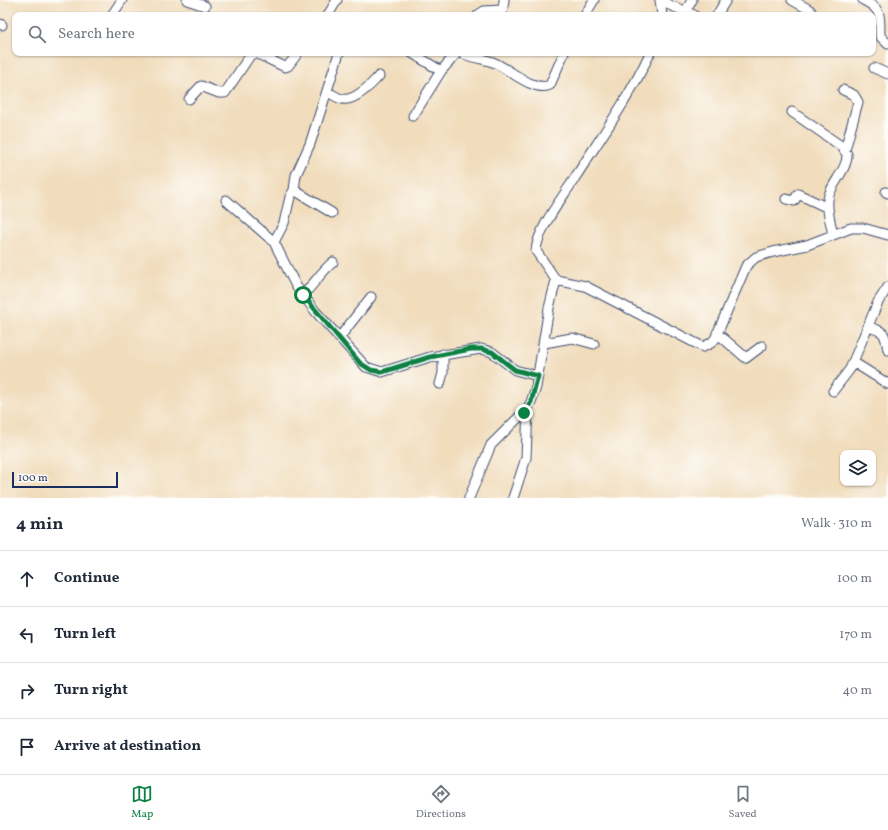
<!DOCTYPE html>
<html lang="en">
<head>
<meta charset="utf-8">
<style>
	body { margin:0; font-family:Vollkorn,serif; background:#f6f6f7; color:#1f2937 }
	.controls { position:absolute; right:12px; bottom:12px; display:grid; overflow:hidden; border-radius:8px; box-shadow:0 1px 3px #0004 }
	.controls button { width:36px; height:36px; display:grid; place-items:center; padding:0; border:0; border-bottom:1px solid #e0e1e3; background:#fff; color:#1f2937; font:20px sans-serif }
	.scale { position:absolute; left:12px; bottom:10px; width:106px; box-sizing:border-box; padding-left:4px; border:2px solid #1b2f5e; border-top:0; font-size:11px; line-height:14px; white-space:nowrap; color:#1b2f5e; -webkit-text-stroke:3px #fdfcf7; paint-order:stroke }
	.stop { position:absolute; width:12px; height:12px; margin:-9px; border:3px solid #0b8043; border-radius:50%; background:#fff }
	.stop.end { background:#0b8043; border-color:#fff; box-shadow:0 1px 4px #0008 }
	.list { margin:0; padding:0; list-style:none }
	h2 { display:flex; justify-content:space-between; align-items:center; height:52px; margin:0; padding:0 16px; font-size:17px }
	h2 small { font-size:13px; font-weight:400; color:#747a83 }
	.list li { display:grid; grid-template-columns:26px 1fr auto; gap:12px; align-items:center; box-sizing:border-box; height:56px; padding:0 16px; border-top:1px solid #e0e1e3 }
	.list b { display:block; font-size:15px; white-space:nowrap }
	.list em { font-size:13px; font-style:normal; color:#747a83 }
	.icon { flex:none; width:22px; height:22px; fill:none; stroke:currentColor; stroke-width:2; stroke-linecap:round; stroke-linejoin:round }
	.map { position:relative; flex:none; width:888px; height:498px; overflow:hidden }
	.search { position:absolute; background:#fff; box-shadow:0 1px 3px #0004; left:12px; right:12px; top:12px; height:44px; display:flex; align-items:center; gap:10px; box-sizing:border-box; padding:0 14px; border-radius:8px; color:#747a83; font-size:15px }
	.sheet { height:276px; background:#fff }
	nav { display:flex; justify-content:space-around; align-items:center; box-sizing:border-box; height:56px; border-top:1px solid #e0e1e3; background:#fff; font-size:11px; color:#747a83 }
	nav a { display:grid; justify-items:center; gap:2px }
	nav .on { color:#0b8043 }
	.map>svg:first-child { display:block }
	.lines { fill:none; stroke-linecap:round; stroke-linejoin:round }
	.minor-casing { stroke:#3b496c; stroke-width:11 }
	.minor { stroke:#fff; stroke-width:9 }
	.route { stroke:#0b8043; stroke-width:5 }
</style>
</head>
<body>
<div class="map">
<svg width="888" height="498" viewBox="0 0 888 498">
	<rect width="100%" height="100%" fill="#fdfcf7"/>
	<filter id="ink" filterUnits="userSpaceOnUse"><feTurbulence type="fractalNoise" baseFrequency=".025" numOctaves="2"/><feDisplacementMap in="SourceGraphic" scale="8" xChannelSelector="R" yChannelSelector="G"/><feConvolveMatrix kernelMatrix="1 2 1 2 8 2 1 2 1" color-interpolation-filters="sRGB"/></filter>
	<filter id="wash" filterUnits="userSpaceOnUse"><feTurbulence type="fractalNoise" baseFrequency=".012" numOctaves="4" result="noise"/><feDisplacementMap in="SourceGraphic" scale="16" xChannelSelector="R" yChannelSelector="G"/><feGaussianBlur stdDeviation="0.9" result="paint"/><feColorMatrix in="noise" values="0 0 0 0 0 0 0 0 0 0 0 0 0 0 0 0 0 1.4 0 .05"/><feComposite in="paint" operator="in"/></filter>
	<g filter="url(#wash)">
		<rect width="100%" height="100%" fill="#f1dcbb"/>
	</g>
	<g filter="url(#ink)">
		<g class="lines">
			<defs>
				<path id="minor" d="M187,0L205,6
					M660,0L662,15
					M792,0L810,10L813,15
					M863,0C884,10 879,17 880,36L888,44
					M660,1L694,15
					M686,11L692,0
					M112,15L122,0
					M328,15L337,0
					M478,15L484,11L501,10
					M502,15L504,0
					M585,15L594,0
					M717,15L726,0
					M0,24L2,25
					M412,53L441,71
					M462,53C473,59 484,58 495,63C509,69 535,93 550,85L564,53
					M874,68L888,74
					M843,90L854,95L858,102L845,150
					M328,92C332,94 337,98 342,99C354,102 372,84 379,76
					M189,99L201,86L219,93H225L251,54H258L285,67L288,66L298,53
					M792,112L841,146L847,154C848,168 833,182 829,195C825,207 831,223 833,235
					M413,116L441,71L457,53
					M294,190L296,175L310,144L339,53
					M886,192L888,193
					M786,199L794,201L798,194L828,208
					M226,200L274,242L296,286L316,312L366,367L382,372L430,357L481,349L492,352L515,370L538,376
					M274,242L284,223L290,197L294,190L332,213
					M556,280L585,286L703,347L711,343L715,339L746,266L756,257L773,252L807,245L851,228H863L888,235
					M303,295C314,284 321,272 333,262
					M867,327C884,331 885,332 888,350
					M717,333L746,358L762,346
					M339,338L371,297
					M544,343L572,338L594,344
					M853,362L888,384
					M440,384L443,373V354
					M833,391L850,369L878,302L888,287
					M469,498L491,445L528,408L531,402L536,387L549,308L556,280L536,251C537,231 560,201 571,184C598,141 629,99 650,53
					M513,498L526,458L528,408"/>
			</defs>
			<use href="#minor" class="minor-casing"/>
			<use href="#minor" class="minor"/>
		</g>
	</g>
	<g class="lines" filter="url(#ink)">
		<path class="route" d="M303,295L360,363L371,370L382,372L430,357L471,349H481L492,352L515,370L538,376L531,402L524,413"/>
	</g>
</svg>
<div class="controls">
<button><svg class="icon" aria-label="layers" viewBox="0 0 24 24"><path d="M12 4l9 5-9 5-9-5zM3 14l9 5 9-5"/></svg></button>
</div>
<div class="scale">100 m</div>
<div class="stop" style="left:303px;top:295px"></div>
<div class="stop end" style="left:524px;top:413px"></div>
<div class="search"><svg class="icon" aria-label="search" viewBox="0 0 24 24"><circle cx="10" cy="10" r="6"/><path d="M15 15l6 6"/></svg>Search here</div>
</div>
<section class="sheet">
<h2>4 min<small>Walk · 310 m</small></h2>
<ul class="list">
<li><svg class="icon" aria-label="ahead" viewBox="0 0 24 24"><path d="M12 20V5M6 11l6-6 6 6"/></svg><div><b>Continue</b></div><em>100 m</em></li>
<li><svg class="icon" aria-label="left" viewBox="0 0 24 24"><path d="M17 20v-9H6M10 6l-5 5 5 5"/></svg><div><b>Turn left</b></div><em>170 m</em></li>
<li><svg class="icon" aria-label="right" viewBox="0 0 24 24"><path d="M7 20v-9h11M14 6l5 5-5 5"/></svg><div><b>Turn right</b></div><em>40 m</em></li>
<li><svg class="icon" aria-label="arrive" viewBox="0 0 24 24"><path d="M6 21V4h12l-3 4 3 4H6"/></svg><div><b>Arrive at destination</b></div></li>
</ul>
</section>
<nav>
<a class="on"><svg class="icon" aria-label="map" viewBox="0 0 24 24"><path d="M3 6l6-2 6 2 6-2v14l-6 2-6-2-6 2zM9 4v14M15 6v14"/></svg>Map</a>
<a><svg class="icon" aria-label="directions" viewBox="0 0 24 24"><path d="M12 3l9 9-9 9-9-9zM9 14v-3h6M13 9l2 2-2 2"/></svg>Directions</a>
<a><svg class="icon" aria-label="saved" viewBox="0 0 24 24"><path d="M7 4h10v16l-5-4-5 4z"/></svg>Saved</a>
</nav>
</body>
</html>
